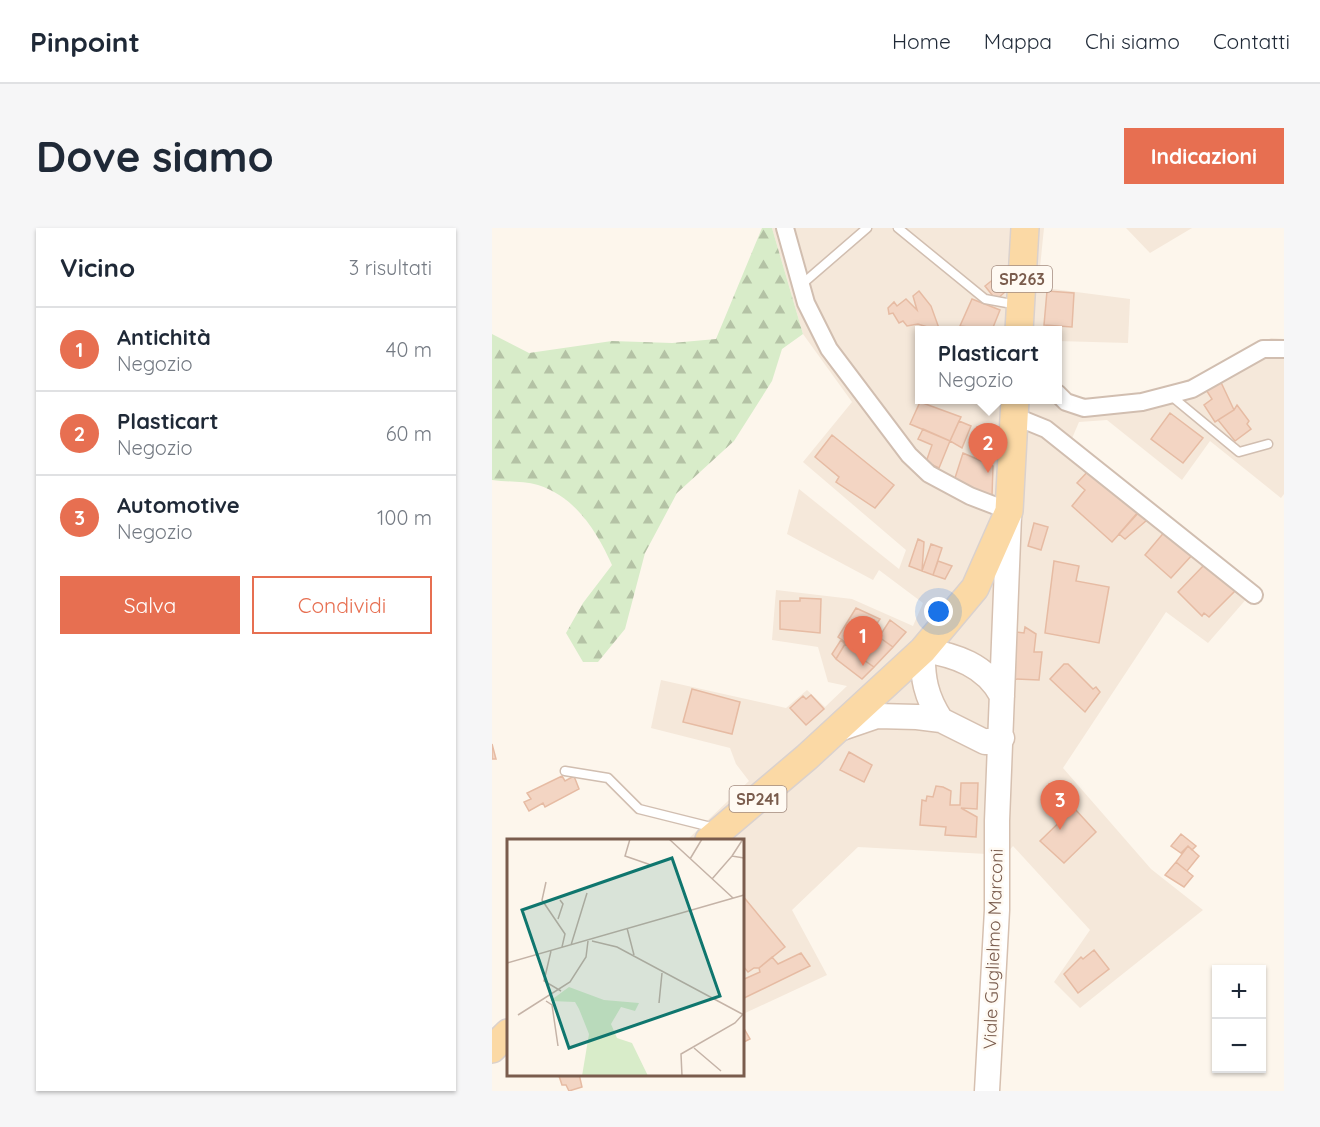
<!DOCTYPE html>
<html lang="it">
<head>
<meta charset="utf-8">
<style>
	body { margin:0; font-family:Quicksand,sans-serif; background:#f6f6f7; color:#1f2937 }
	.controls { position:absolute; right:18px; bottom:18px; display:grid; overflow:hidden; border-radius:0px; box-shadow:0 2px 4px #0004 }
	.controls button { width:54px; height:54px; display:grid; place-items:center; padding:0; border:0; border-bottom:2px solid #e0e1e3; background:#fff; color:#1f2937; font:30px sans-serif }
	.you { position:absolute; left:447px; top:384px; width:21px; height:21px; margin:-15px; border:4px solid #fff; border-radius:50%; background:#1a73e8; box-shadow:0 0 0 9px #1a73e833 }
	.badge { display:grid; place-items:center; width:39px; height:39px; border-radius:50%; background:#e76f51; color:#fff; font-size:20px; font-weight:700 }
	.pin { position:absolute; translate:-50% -50px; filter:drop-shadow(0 2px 3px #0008) }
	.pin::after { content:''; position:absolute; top:32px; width:21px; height:18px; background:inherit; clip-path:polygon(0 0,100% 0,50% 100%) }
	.popup { position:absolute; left:423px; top:98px; width:147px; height:78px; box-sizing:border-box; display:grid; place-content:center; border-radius:0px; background:#fff; filter:drop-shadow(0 2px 4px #0005); font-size:20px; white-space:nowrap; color:#747a83 }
	.popup b { font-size:22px; color:#1f2937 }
	.popup::after { content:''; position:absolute; left:50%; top:100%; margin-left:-12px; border:12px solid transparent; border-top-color:#fff }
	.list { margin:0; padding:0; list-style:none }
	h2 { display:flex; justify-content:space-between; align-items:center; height:78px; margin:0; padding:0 24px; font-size:26px }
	h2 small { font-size:20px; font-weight:400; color:#747a83 }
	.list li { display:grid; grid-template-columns:39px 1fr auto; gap:18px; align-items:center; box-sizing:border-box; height:84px; padding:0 24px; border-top:2px solid #e0e1e3 }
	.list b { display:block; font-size:22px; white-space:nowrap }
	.list p { margin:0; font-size:20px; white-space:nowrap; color:#747a83 }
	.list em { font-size:20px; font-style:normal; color:#747a83 }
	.actions { display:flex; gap:12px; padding:18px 24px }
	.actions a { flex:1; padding:14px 0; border:2px solid #e76f51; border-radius:0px; text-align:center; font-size:21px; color:#e76f51 }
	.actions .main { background:#e76f51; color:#fff }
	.map { position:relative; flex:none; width:792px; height:863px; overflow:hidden; border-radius:0px }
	header { display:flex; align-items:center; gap:36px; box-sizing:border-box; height:84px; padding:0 30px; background:#fff; border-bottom:2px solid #e0e1e3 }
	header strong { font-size:28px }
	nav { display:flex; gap:33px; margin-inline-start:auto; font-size:21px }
	.intro { display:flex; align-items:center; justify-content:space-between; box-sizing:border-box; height:144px; padding:0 36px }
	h1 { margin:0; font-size:42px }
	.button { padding:15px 27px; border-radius:0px; background:#e76f51; color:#fff; font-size:21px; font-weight:700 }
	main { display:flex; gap:36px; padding:0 36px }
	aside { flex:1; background:#fff; border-radius:0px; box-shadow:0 2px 4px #0004 }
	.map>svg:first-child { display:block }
	.residential { fill:#f5e8da }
	.forest { fill:url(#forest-firs) }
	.building { fill:#f3d5c3; stroke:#e6bba3; stroke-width:1.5 }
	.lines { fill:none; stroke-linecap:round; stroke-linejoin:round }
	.service-casing { stroke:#d1beb0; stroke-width:11 }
	.minor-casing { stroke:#d1beb0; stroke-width:20 }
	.secondary-casing { stroke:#d6c0b0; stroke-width:27 }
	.primary-casing { stroke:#dad1cd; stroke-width:30 }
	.service { stroke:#fff; stroke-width:8 }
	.minor { stroke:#fff; stroke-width:16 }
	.secondary { stroke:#fff; stroke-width:24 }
	.primary { stroke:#fbd9a5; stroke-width:27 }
	.labels { text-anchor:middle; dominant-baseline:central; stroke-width:5; stroke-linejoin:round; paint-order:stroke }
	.shield { fill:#fffaf3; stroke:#a28b7f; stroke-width:1.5 }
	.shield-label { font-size:16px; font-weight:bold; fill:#7a5c4d }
	.street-label { font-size:18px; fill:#7a5c4d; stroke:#fffaf3 }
	.inset-road { fill:none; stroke:#c5b3a7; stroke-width:1.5 }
	.view { fill:#0f766e; fill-opacity:0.15; stroke:#0f766e; stroke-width:3 }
	.inset-edge { fill:none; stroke:#7a5c4d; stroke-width:3 }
</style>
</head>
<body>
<header>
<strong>Pinpoint</strong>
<nav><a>Home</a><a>Mappa</a><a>Chi siamo</a><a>Contatti</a></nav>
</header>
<div class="intro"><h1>Dove siamo</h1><a class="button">Indicazioni</a></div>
<main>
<aside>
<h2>Vicino<small>3 risultati</small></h2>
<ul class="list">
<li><span class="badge">1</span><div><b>Antichità</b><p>Negozio</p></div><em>40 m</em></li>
<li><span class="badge">2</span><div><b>Plasticart</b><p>Negozio</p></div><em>60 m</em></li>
<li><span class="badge">3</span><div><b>Automotive</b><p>Negozio</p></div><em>100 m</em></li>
</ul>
<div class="actions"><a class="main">Salva</a><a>Condividi</a></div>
</aside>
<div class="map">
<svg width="792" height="863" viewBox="0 0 792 863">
	<defs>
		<pattern id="forest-firs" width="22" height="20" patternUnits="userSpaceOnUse" patternTransform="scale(1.5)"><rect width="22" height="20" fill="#d8ecc9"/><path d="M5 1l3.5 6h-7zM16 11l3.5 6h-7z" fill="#b4c2a5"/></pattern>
	</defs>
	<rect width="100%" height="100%" fill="#fdf6ec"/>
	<path class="residential" d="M280,0H552L546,59L638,71L636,115L565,113V103H427V172H565V157L575,168L597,176L675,160L729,137L779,110L792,111V266L789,270L718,213L690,252L615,192L587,194L578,215L763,361L716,415L674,384L571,540L659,641L711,682L588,780L562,754L598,702L521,618L513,627L366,619L300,682L335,747L251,786L250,612H195L257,553L244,536L238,520L159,500L169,452L294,480L315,462L333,479L355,458L336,454L326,419L280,412L284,362L360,371L421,398L431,375L387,342L381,352L295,306L307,261L407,341L414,322L311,234L360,174L311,106Z
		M634,0H700L658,25Z"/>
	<path class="forest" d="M270,0H280L311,106L290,121L280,153L242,213L185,265L153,325L133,401L106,434H91L74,405L91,375L120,337C105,304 84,269 46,257C32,253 15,254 0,252V106L37,125L120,113L180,115L224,111Z"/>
	<path class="building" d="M503,50L513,64L504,72L493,58Z
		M427,63L439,78L448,103L426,96L415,98L411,93L407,95L401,85L397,86L396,80L402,74L405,78L414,71L425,82L421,68Z
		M555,63L582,65L580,99L552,97Z
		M480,71L508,82L500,102L468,98Z
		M468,98L489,101L499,103H467Z
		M726,148L742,182L723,194L712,177L720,171L711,157Z
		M428,174L469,189L458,213L418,196Z
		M745,177L757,193L755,196L759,201L743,213L726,192L742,182Z
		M678,185L711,210L691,235L659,211Z
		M467,193L479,198L470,220L458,213Z
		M431,201L458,213L447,240L434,234L440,217L426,211Z
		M340,207L402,257L383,280L344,254L347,249L323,229Z
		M471,225L501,238L500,268L462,253Z
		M599,240L647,284L620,314L580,278L593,262L585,255Z
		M646,284L655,292L633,311L627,306Z
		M542,295L556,299L549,322L536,318Z
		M674,302L701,326L679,350L653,327Z
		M426,311L432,314L430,343L417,338Z
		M439,316L450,320L441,347L430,343Z
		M446,333L460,338L453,351L441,347Z
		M562,333L587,338L584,353L617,359L607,415L553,405Z
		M713,336L744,362L717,389L712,385L710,388L686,364Z
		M308,370L329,371L328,405L288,401V373H308Z
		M364,380L388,391L366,423L346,409Z
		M398,392L414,404L401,419L387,409Z
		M533,399L544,406L542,424H550L547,452L521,451L523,404L532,405Z
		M378,404L387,409L371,429L365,425Z
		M387,409L401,419L382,439L369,430Z
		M349,412L353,416L344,431L340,426Z
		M353,416L366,423L369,430L382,439L370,451L344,431Z
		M572,436H576L601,461L604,459L608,464L593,484L558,451Z
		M200,461L248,474L240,506L191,494Z
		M319,467L332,481L314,497L298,480L311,468L314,471Z
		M0,516L4,531H0Z
		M357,524L380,537L372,554L348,542Z
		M70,548L73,553L82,548L87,561L53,579L51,575L37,583L32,574L39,571L35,565Z
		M469,555H486L485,581L469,580L485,589L484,609L453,607L454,599L428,597L430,572L434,573L435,568L441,569L444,558L451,559L459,563L458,577H468Z
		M582,580L604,604L572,635L548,613Z
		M689,606L704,618L700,622L696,618L689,625L679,618Z
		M696,618L707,628L695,643L684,634Z
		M684,634L701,648L692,659L673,647Z
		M250,667L293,719L267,740H262L256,744L250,737Z
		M602,722L617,741L586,765L572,746L589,729L591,731Z
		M309,725L318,738L250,771V752L268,744L267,740L280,729L286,736Z
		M250,797L258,811L250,815Z
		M70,846H87L90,859L77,863L74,857H70L67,848Z"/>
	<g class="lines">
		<defs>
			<path id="service" d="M406,0L493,71L526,77
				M309,57L375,0
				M678,167L747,224L776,216
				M73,543L116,550L147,581L215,598L219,606"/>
			<path id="minor" d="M293,0L314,75L337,121L417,227L437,246L478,268L517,283
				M565,165L574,174L592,180L650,174L700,161L771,121H792
				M522,188L554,201L762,367"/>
			<path id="secondary" d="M449,492C434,469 430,450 431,422C463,427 494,437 510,468
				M347,501L385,488L425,489L449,492L493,514L510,510
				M495,863L505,682V593L517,287"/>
			<path id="primary" d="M527,103L533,0
				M217,612L315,529L431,422L483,360L517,283L523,172
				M0,821L16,805"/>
		</defs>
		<use href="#service" class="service-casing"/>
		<use href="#minor" class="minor-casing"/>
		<use href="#secondary" class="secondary-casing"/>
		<use href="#primary" class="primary-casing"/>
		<use href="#service" class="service"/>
		<use href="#minor" class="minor"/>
		<use href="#secondary" class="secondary"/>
		<use href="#primary" class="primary"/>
	</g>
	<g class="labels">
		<g class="shield">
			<rect x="500" y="38" width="60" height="26" rx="4.5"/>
			<rect x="237.5" y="558" width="57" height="26" rx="4.5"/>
		</g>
		<g class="shield-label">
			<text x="530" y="51">SP263</text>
			<text x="266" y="571">SP241</text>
		</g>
		<g class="street-label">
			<text transform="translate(501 721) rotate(-88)">Viale Guglielmo Marconi</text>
		</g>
	</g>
	<g transform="translate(15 611)">
		<rect width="237" height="237" fill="#fdf6ec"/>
		<path d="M62,148L97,161L132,164L128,172L114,168L104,185L110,199L125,204L141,237H75L82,195L72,170L68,163L43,162Z" fill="#d8ecc9"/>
		<path class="inset-road" d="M123,0L118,17L144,26M162,0L226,59M225,17L236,0M183,20L195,0M205,40L225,17L237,19M39,43L35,61L58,95L55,108M51,80L56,65L53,61M120,89L127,116M85,102L110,108L237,176M64,106L80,54M44,112L37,142L54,152M0,124L237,56M39,162L45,166L51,207M152,164L155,134M11,176L63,143L79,118L81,102M187,209L214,232M175,237L174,215L228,184L237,174"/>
		<path class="view" d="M165,19L213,157L62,209L15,71Z"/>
		<rect width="237" height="237" class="inset-edge"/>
	</g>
</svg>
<div class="controls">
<button>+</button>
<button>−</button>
</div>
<div class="you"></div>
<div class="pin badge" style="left:371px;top:438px">1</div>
<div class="pin badge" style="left:496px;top:245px">2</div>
<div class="popup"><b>Plasticart</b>Negozio</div>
<div class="pin badge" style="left:568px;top:602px">3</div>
</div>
</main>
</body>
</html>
